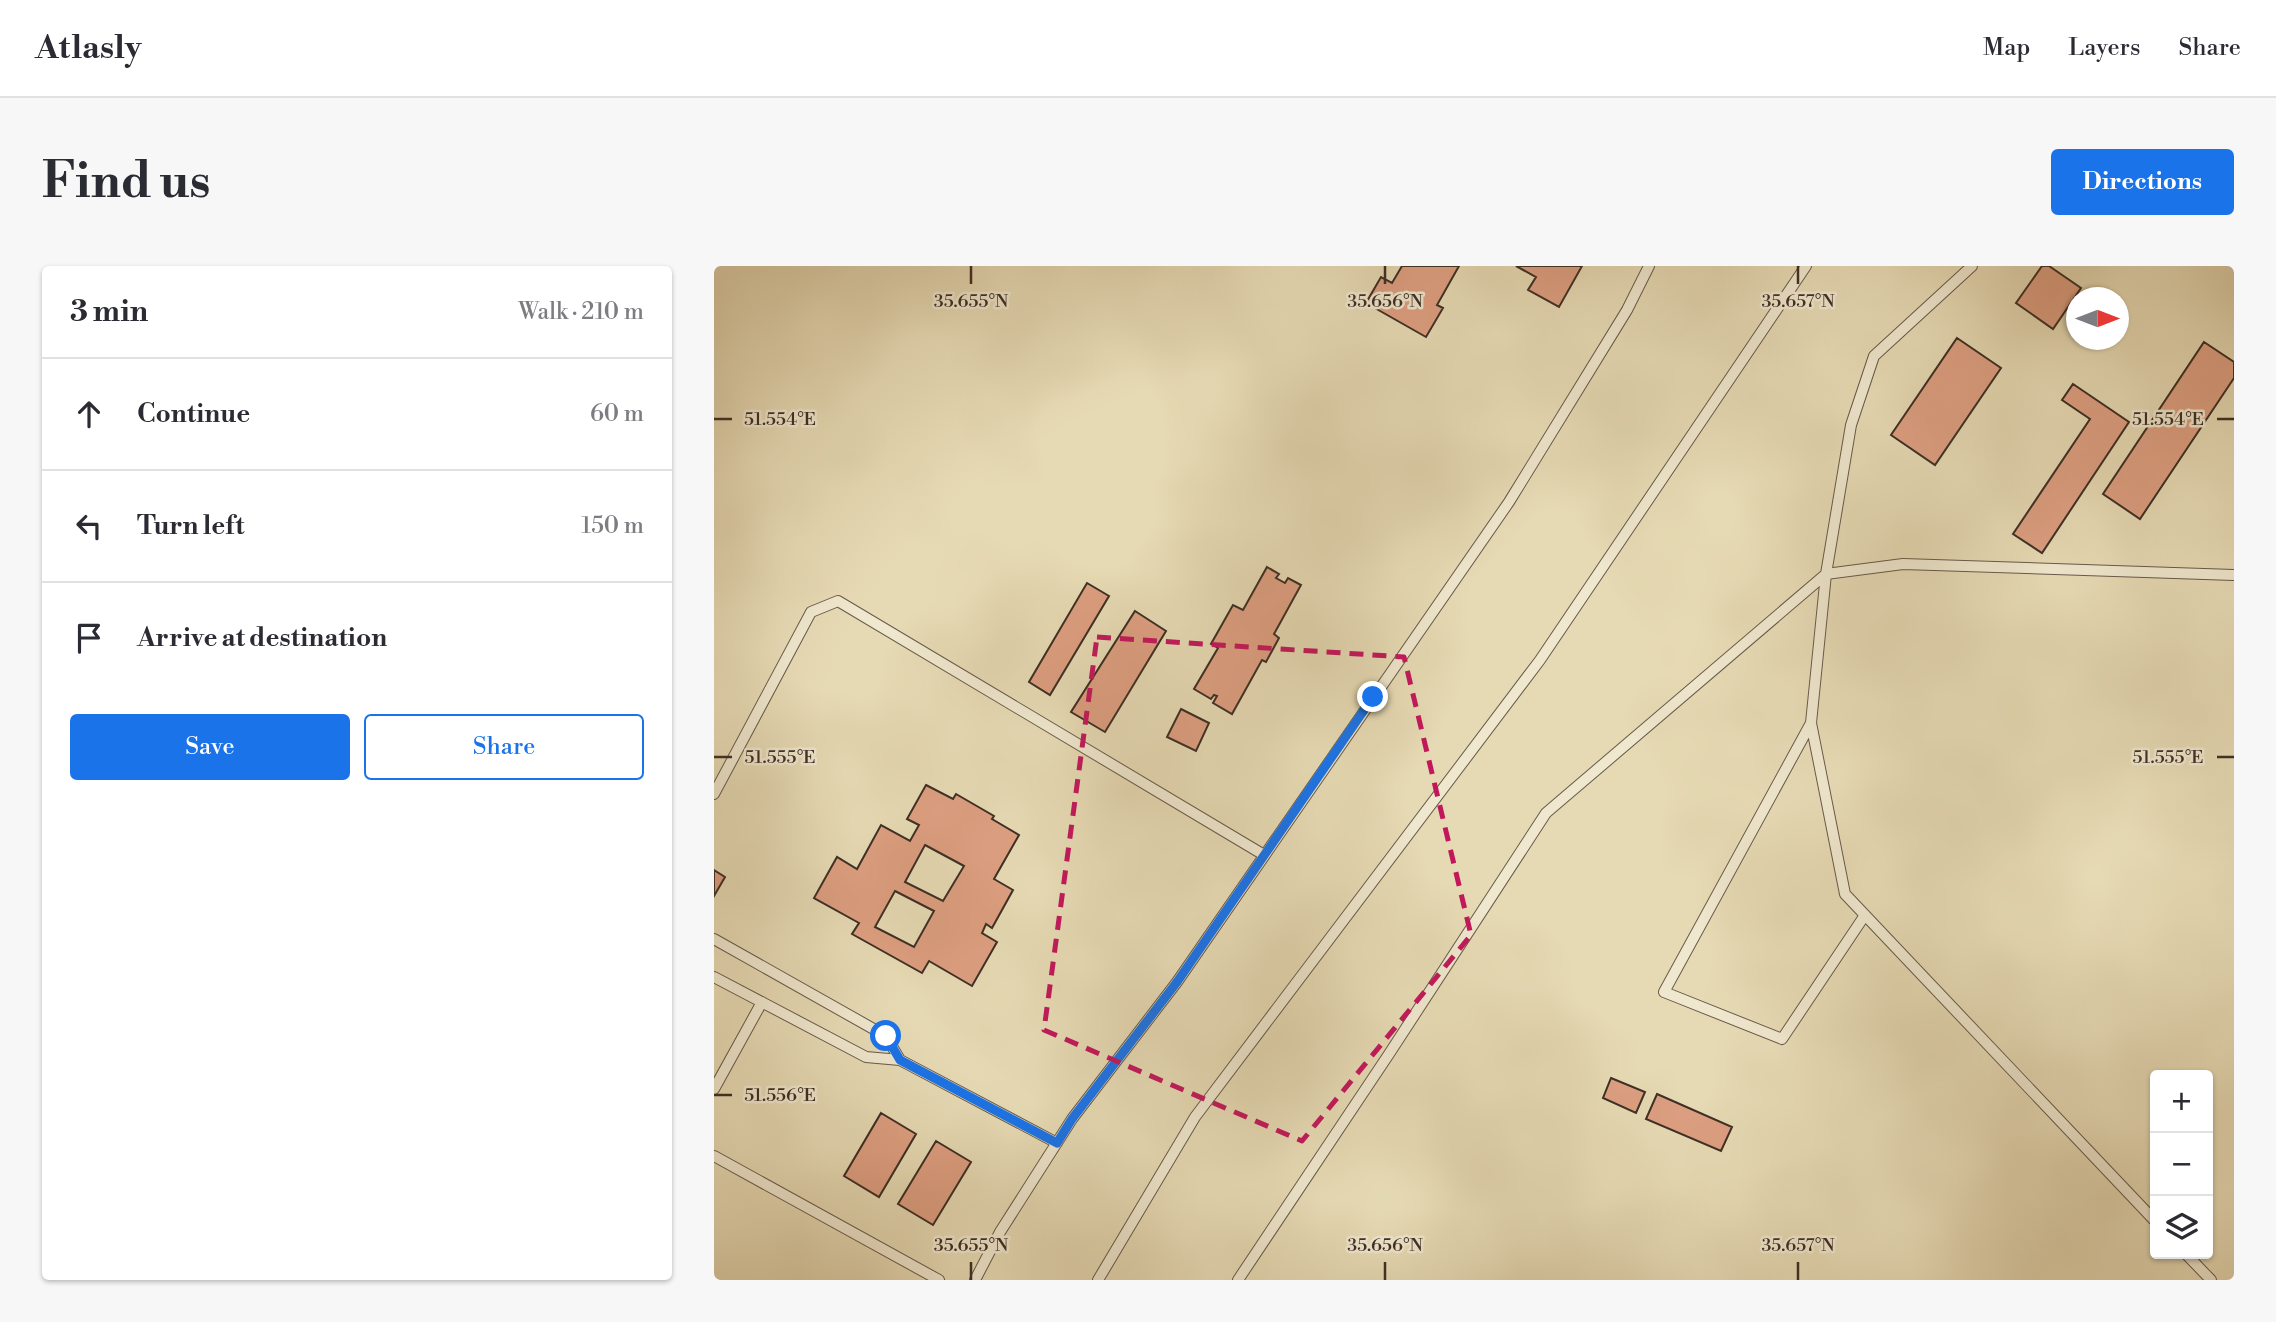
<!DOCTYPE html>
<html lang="en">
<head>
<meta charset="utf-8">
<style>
	body { margin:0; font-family:"Libre Bodoni",serif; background:#f7f7f7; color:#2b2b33 }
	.controls { position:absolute; right:21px; bottom:21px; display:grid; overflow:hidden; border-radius:7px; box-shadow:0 2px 5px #0004 }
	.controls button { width:63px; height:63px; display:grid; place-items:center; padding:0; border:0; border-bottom:2px solid #e1e1e2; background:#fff; color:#2b2b33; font:35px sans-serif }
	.compass { position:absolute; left:1352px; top:21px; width:63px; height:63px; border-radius:50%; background:#fff; box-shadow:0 2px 5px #0004; rotate:90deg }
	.stop { position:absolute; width:21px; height:21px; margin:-16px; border:5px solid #1a73e8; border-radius:50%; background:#fff }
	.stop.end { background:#1a73e8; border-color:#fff; box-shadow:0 2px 7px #0008 }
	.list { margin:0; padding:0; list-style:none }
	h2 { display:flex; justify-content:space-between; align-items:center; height:91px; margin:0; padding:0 28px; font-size:30px }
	h2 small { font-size:23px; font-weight:400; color:#7c7c81 }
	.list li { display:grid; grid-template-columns:46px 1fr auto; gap:21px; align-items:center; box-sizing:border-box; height:112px; padding:0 28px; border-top:2px solid #e1e1e2 }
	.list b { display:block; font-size:26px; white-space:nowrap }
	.list em { font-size:23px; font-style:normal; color:#7c7c81 }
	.actions { display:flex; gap:14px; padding:21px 28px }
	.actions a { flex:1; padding:16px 0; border:2px solid #1a73e8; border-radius:7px; text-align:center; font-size:24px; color:#1a73e8 }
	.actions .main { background:#1a73e8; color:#fff }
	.icon { flex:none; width:38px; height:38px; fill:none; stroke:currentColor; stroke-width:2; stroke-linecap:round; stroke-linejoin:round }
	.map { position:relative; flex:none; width:1520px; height:1014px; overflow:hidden; border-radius:7px }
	header { display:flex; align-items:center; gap:42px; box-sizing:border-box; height:98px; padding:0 35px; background:#fff; border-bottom:2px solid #e1e1e2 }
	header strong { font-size:33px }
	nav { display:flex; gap:38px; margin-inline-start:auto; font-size:24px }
	.intro { display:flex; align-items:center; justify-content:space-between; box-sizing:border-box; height:168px; padding:0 42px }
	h1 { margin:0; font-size:49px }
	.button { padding:18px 32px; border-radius:7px; background:#1a73e8; color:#fff; font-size:24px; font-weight:700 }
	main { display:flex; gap:42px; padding:0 42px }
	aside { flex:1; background:#fff; border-radius:7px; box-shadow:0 2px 5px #0004 }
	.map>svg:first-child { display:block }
	.building { fill:#dd9f81; stroke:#3d2f25; stroke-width:2; fill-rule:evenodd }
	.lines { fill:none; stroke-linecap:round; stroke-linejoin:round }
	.lane-casing { stroke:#675a49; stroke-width:12 }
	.lane { stroke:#efe7ce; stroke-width:10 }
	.route { stroke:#1a73e8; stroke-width:9 }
	.marked { fill:none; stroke:#c2185b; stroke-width:5; stroke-dasharray:14 9; stroke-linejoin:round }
	.ticks { fill:none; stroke:#3d2f25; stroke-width:2.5 }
	.ticks-label { font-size:18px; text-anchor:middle; fill:#3d2f25; stroke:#efe7ce; stroke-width:5; stroke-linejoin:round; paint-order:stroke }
</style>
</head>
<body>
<header>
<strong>Atlasly</strong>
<nav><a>Map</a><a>Layers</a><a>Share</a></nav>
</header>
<div class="intro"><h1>Find us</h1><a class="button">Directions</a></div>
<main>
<aside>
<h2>3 min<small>Walk · 210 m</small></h2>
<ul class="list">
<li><svg class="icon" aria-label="ahead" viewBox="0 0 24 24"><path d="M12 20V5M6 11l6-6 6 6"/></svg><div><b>Continue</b></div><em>60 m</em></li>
<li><svg class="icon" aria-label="left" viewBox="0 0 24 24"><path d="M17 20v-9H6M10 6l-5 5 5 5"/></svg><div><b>Turn left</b></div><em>150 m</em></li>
<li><svg class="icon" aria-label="arrive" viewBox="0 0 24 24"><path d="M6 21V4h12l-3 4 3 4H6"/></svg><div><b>Arrive at destination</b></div></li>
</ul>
<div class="actions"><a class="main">Save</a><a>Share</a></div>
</aside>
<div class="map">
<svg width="1520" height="1014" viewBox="0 0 1520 1014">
	<rect width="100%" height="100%" fill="#e6dab4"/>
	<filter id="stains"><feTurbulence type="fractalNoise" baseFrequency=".00286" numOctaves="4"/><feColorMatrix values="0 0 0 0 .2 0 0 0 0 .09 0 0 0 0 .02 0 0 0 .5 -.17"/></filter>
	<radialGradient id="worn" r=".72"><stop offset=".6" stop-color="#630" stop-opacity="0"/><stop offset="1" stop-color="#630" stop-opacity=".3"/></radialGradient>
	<path class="building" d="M688,0H745L723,39L729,42L712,71L652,37L667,11L678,17Z
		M802,0H868L845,41L814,24L822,11Z
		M1328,0H1335L1367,22L1339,63L1302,37Z
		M1243,72L1287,102L1221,199L1177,169Z
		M1490,76L1520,96V112L1426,253L1389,228Z
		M1359,118L1415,156L1328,287L1299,268L1376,153L1348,134Z
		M553,301L565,308L562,312L571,317L574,312L587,319L560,368L565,372L552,396L548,394L518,448L499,437L503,430L500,429L497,433L480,423L504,382L497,378L519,339L529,344Z
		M373,317L395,330L336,429L315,416Z
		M421,345L452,365L391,466L357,446Z
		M467,443L495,457L482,485L453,471Z
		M212,519L239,533L242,528L280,550L278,553L305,569L280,613L299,624L278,662L272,658L268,667L283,676L258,720L215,695L208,707L138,668L145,657L100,632L123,591L143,603L167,559L196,575L205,559L193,553ZM211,579L250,600L229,635L191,616ZM181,625L220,645L200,681L161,661Z
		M0,604L11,611L0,630Z
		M897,812L931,826L922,847L889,832Z
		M943,828L1018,861L1007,885L932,853Z
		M167,847L202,868L165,931L130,910Z
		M222,875L257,896L219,959L184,938Z"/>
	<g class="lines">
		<defs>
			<path id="lane" d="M1258,0L1160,90L1137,159L1112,308L1189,298L1520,309
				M1112,308L1097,457L1131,628L1441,955
				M1097,457L950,726L1068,773L1151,649
				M0,528L97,346L124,335L550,589
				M0,673L172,770L186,794
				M0,711L152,791L186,794L343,877
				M0,823L48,736
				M0,890L225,1014
				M1472,988L1497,1014
				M261,1014L286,966L358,853L463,716L795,236L913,44L935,0
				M384,1014L481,851L826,394L1092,0
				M524,1014L675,788L832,547L1112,308"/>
		</defs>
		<use href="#lane" class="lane-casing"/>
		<use href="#lane" class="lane"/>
	</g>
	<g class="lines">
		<path class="route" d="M172,770L186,794L343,877L358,853L463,716L659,431"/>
	</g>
	<path class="marked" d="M383,371L690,391L757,669L588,875L330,764Z"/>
	<path class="ticks" d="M257,0V18M671,0V18M1084,0V18M0,153H18M1503,153H1520M0,491H18M1503,491H1520M0,829H18M257,996V1014M671,996V1014M1084,996V1014"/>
	<g class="ticks-label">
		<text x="257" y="41">35.655°N</text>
		<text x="671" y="41">35.656°N</text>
		<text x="1084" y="41">35.657°N</text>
		<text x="1454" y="159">51.554°E</text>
		<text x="66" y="159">51.554°E</text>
		<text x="1454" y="497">51.555°E</text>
		<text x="66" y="497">51.555°E</text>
		<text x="66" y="835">51.556°E</text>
		<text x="257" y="985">35.655°N</text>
		<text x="671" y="985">35.656°N</text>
		<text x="1084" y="985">35.657°N</text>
	</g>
	<rect width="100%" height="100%" filter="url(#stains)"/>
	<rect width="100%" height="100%" fill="url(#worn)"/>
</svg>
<div class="controls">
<button>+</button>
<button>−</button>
<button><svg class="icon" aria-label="layers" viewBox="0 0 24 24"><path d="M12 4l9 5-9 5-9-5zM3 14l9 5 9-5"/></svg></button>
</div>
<svg class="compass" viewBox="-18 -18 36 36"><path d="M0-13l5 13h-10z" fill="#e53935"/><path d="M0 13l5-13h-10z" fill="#7c7c81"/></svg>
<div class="stop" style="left:172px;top:770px"></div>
<div class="stop end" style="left:659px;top:431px"></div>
</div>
</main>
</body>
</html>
